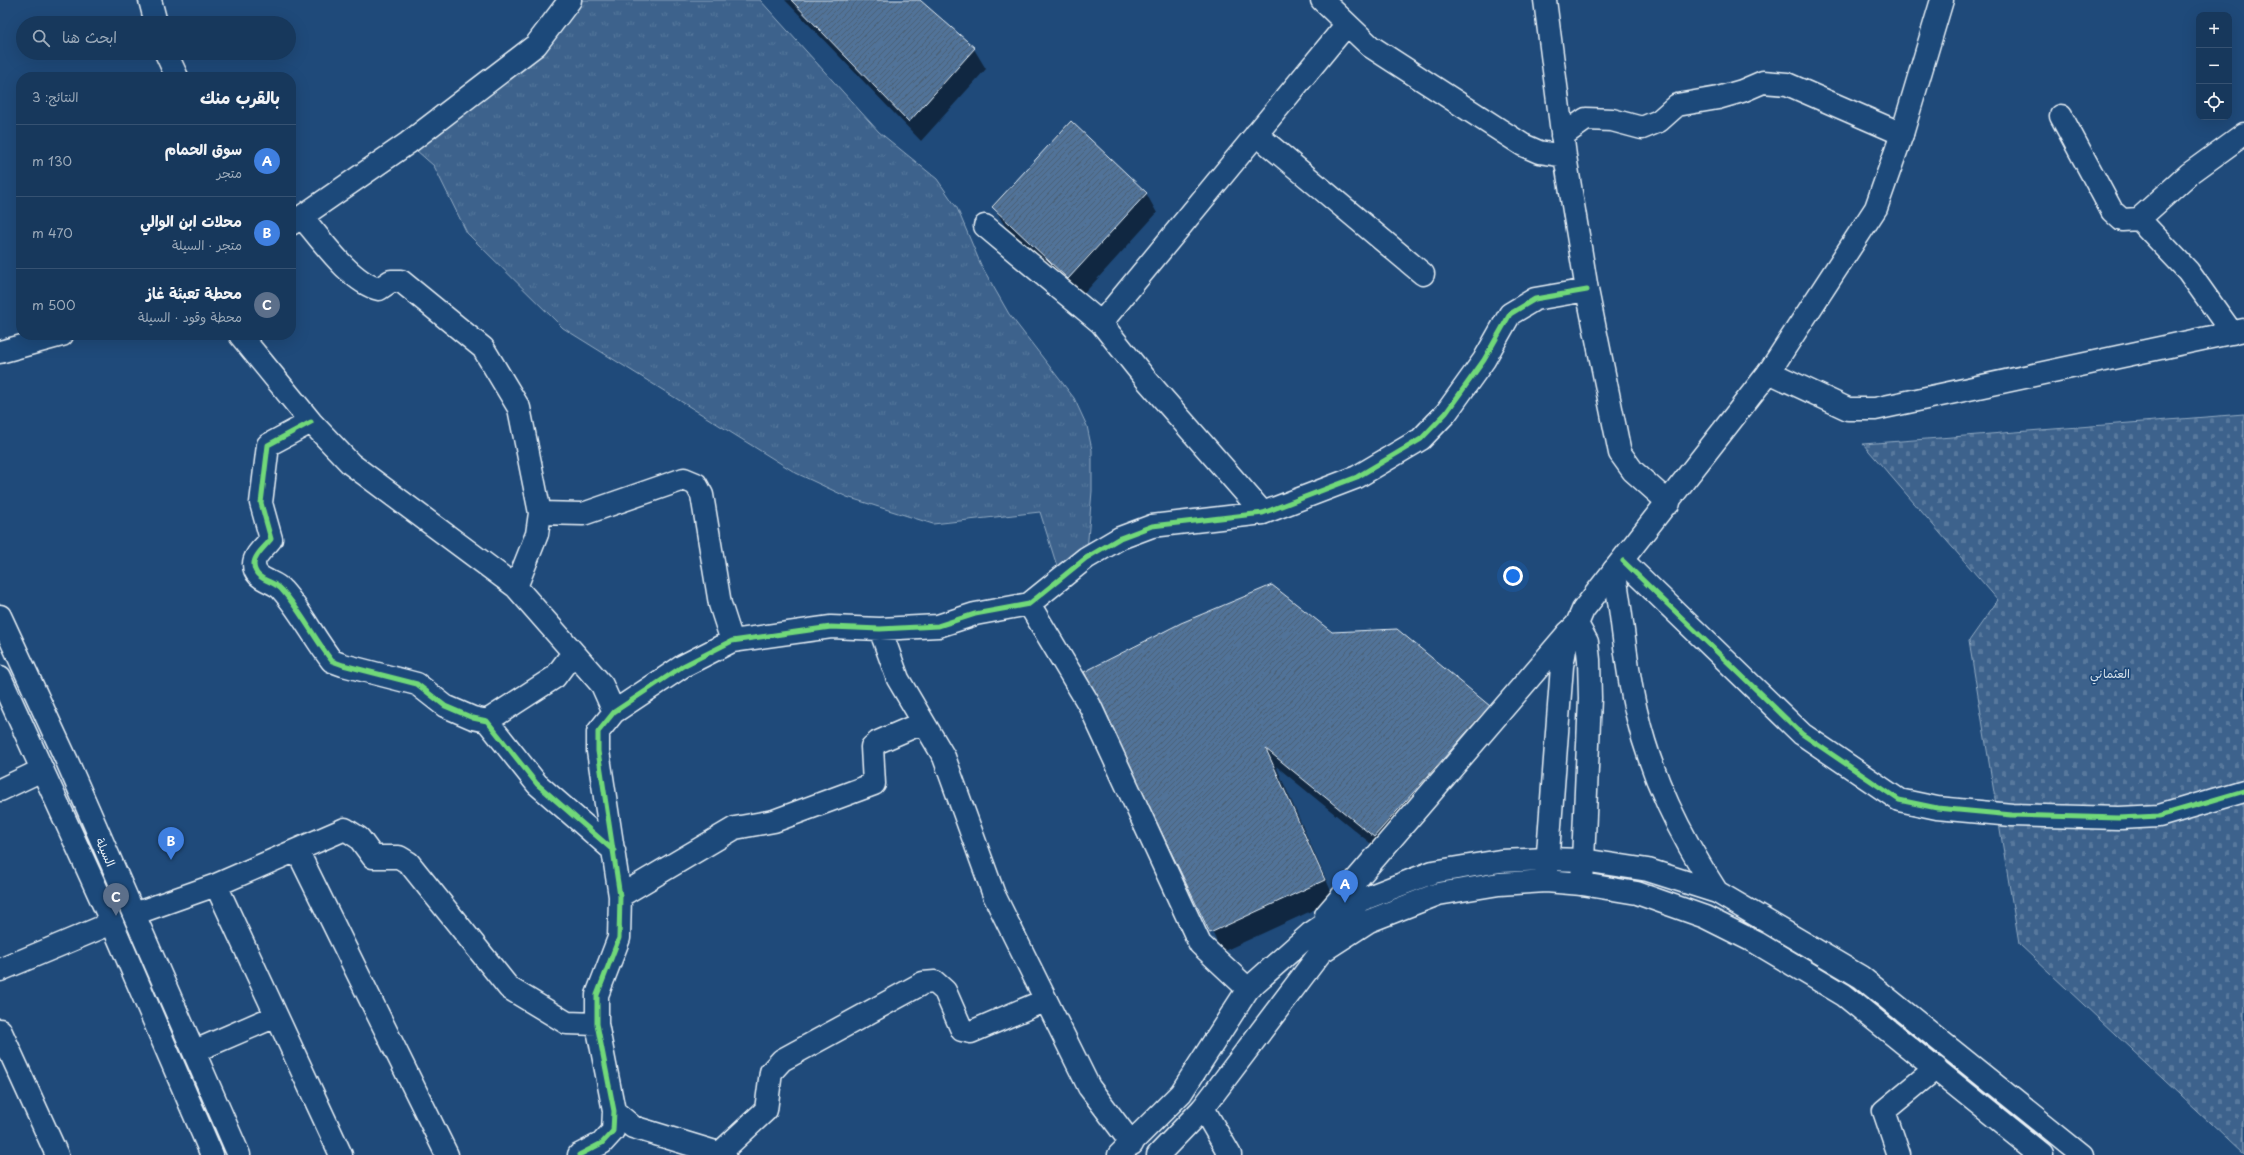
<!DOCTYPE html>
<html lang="ar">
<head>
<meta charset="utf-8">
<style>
	body { margin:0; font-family:"Playpen Sans","Playpen Sans Arabic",sans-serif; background:#203f62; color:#f1f3f6; direction:rtl }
	.controls { position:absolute; right:12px; top:12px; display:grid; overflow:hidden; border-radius:8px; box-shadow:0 4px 16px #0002 }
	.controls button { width:36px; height:36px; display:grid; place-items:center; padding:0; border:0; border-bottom:1px solid #365272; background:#17385c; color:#f1f3f6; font:20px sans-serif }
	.you { position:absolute; left:1513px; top:576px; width:14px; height:14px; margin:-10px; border:3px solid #fff; border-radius:50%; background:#1a73e8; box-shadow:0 0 0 6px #1a73e833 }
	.badge { display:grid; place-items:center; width:26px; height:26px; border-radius:50%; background:#ff9aa2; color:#fff; font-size:13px; font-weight:700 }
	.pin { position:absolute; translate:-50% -33px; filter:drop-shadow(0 1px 2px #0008) }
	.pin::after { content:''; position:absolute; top:21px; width:14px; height:12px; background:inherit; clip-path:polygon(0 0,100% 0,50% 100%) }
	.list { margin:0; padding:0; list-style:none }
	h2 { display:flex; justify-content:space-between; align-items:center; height:52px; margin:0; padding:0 16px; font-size:17px }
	h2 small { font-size:13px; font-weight:400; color:#9eacbb }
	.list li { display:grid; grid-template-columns:26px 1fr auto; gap:12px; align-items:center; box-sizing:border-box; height:72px; padding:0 16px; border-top:1px solid #365272 }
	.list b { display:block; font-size:15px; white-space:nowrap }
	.list p { margin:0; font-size:13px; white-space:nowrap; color:#9eacbb }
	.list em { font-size:13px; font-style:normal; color:#9eacbb }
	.icon { flex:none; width:22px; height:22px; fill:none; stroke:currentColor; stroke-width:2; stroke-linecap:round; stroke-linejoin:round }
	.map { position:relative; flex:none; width:2244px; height:1155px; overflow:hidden; direction:ltr }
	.search { position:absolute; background:#17385c; box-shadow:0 4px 16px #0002; left:16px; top:16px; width:280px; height:44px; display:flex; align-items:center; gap:10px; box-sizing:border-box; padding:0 14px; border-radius:22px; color:#9eacbb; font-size:15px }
	.panel { position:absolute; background:#17385c; box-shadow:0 4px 16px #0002; left:16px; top:72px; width:280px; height:268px; border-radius:16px; direction:rtl }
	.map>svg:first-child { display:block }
	.grass { fill:url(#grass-tufts); stroke:#92aac2 }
	.cemetery { fill:url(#cemetery-stones); stroke:#92aac2 }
	.shadow { fill:#0007 }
	.building { fill:url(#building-hatch); stroke:#e8f1f8 }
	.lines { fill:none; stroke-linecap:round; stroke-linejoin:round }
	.minor-casing { stroke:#e8f1f8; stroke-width:25 }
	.secondary-casing { stroke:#e8f1f8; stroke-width:25 }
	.primary-casing { stroke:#e8f1f8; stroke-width:25 }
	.minor { stroke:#1f4a7a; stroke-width:22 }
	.secondary { stroke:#1f4a7a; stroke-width:22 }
	.primary { stroke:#1f4a7a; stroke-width:22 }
	.cycleway-casing { stroke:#1f4a7a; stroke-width:8 }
	.cycleway { stroke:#71d979; stroke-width:5 }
	.labels { text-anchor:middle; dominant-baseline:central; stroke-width:3.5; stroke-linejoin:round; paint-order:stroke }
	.park-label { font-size:12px; fill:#d7e3ed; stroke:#1f4a7a }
	.street-label { font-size:12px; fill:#e8f1f8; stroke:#1f4a7a }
</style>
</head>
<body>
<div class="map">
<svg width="2244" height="1155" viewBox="0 0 2244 1155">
	<defs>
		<pattern id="grass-tufts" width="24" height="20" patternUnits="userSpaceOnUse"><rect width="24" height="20" fill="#3c628c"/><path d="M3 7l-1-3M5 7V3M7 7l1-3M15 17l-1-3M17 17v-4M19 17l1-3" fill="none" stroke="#58799d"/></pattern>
		<pattern id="cemetery-stones" width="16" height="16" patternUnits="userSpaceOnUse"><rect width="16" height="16" fill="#3c628c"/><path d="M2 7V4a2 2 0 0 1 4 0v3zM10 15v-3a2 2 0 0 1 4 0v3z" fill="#58799d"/></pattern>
		<pattern id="building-hatch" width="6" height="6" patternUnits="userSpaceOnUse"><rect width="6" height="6" fill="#517399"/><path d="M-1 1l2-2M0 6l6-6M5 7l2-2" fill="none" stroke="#4c5e72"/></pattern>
	</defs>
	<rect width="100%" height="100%" fill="#1f4a7a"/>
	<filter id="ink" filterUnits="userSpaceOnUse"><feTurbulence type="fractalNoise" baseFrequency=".025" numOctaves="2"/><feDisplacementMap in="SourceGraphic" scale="8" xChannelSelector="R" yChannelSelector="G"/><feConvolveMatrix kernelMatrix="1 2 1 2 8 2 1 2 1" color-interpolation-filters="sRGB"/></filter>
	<g filter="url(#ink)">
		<path class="grass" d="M570,0H760L879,132L937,179L957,208L981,265L1009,314L1074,398L1087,426L1092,450V491L1087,551L1061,579L1040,512L933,524L847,497L796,473L563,328L467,233L434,166L408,143L536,45Z"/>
		<path class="cemetery" d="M2244,414V1155L2019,944L1969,641L1998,600L1863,444Z"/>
		<path class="shadow" d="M785,0H918L974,49L986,69L921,141Z
			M1146,193L1157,213L1080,298L1005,226L994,207Z
			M1332,633L1489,706L1501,726L1386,856L1276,766L1335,900L1222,952L1085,673Z"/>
		<path class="building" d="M791,0H920L975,48L909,122Z
			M1071,121L1147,193L1068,279L992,207Z
			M1272,585L1332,632L1397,629L1490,706L1374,837L1266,749L1325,880L1210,933L1084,672L1181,623Z"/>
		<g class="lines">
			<defs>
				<path id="minor" d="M150,0L156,23
					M1322,0L1370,46L1523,145L1539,152L1565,156
					M1545,0L1565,156L1587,290L1620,453L1633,471L1669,503
					M166,53L177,77
					M2061,116L2112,211L2122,220L2139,219
					M1256,134L1423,274
					M1562,136L1586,119L1612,120L1642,128L1659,121L1677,105L1718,98L1742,91L1763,82L1787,84L1902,134
					M302,217C320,238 351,283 379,289L391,281H401L483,348L519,408L540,513L537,534L516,587
					M291,224L408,143L536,45L570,0
					M985,226L1101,323L1145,378L1263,513
					M1101,323L1347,24
					M2232,333L2188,271L2139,219L2189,174L2244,134
					M240,335L311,422L351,464L516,587L602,685L614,712
					M0,352L62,335
					M1769,372L1848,409H1875L2244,330
					M311,422L268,445L261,503L271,539C266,546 254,555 254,564C254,581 274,580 282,590C301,611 314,638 332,661L343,665L417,684L445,706L473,718L487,721L537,784L614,851
					M540,513L583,514L684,479L696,484L702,495L720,604L732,641
					M1623,561L1802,734L1899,800L1937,808L2012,815L2119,818L2159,816L2244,791
					M1029,604L1090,706L1200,944L1248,989
					M880,629L898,679L944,757L994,895L1089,1087L1132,1144
					M487,721L555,677L573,653
					M0,790L42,770
					M297,850L447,1155
					M216,885L341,1155
					M620,896L735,828L774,821L874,784L872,747L878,742L922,723
					M134,914L216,885L345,829L359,838L373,857H399L409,863L509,988L567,1023L597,1024
					M0,970L112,923
					M0,1030L57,1155
					M195,1051L276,1016
					M1203,1108L1230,1155
					M614,1111L633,1127L725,1155
					M720,1153L766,1110L771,1072L782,1060L923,983L935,982L945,991L962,1030L971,1032L1046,1000
					M579,1155L602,1143L613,1131L614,1111L597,1024V995L619,938L620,896L598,751V732L614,712L683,666L732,641L831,627L880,629L938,626L975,614L1029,604L1086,558L1120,538L1152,526L1263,513L1357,477L1421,439L1446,413L1484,360L1510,314L1535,299L1587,290
					M1899,1155L1884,1111L1936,1068"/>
				<path id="secondary" d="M1577,624L1587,642L1589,660L1590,698L1582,884
					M1546,879L1562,666L1568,633L1577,624L1583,610L1769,372L1876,208L1902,134L1942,0"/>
				<path id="primary" d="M1614,570C1623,617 1625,665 1636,711C1651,777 1680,835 1717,892
					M0,616L67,761L239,1155
					M0,677L112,923L212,1155
					M1326,915L1568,633
					M1119,1155L1181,1093L1248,989L1310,934L1361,900L1433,872L1500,861L1547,859L1583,860L1648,870L1717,892L1861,977L2082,1155
					M1158,1155L1203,1108L1321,952L1369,921L1438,894L1499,884L1546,881L1582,884L1637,893L1705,917L1757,943L1844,995L2042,1155"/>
			</defs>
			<use href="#minor" class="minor-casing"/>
			<use href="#secondary" class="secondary-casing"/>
			<use href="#primary" class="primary-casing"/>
			<use href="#minor" class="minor"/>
			<use href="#secondary" class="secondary"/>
			<use href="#primary" class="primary"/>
			<defs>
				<path id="cycleway" d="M311,422L268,445L261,503L271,539C266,546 254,555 254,564C254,581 274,580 282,590C301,611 314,638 332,661L343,665L417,684L445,706L473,718L487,721L537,784L614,851
					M1623,561L1802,734L1899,800L1937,808L2012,815L2119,818L2159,816L2244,791
					M579,1155L602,1143L613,1131L614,1111L597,1024V995L619,938L620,896L598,751V732L614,712L683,666L732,641L831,627L880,629L938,626L975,614L1029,604L1086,558L1120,538L1152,526L1263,513L1357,477L1421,439L1446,413L1484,360L1510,314L1535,299L1587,290"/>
			</defs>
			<use href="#cycleway" class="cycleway-casing"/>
			<use href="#cycleway" class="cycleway"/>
		</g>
	</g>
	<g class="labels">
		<g class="park-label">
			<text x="2110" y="673">العثماني</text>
		</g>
		<g class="street-label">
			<text transform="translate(106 852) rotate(66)">السيلة</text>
		</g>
	</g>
</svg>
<div class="controls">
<button>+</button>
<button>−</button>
<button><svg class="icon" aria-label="locate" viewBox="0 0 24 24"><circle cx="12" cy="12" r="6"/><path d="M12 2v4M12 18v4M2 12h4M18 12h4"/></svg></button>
</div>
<div class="you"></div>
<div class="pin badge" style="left:1345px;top:903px;background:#3f7fe0">A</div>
<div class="pin badge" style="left:171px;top:860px;background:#3f7fe0">B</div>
<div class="pin badge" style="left:116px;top:916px;background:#5c6f8a">C</div>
<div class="search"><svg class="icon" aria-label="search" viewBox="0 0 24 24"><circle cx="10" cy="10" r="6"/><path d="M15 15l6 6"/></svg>ابحث هنا</div>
<section class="panel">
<h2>بالقرب منك<small>النتائج: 3</small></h2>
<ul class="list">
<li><span class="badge" style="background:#3f7fe0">A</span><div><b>سوق الحمام</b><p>متجر</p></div><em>130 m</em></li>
<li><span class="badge" style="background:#3f7fe0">B</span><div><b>محلات ابن الوالي</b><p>متجر · السيلة</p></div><em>470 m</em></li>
<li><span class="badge" style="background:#5c6f8a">C</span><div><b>محطة تعبئة غاز</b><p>محطة وقود · السيلة</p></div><em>500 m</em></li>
</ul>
</section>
</div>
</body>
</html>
